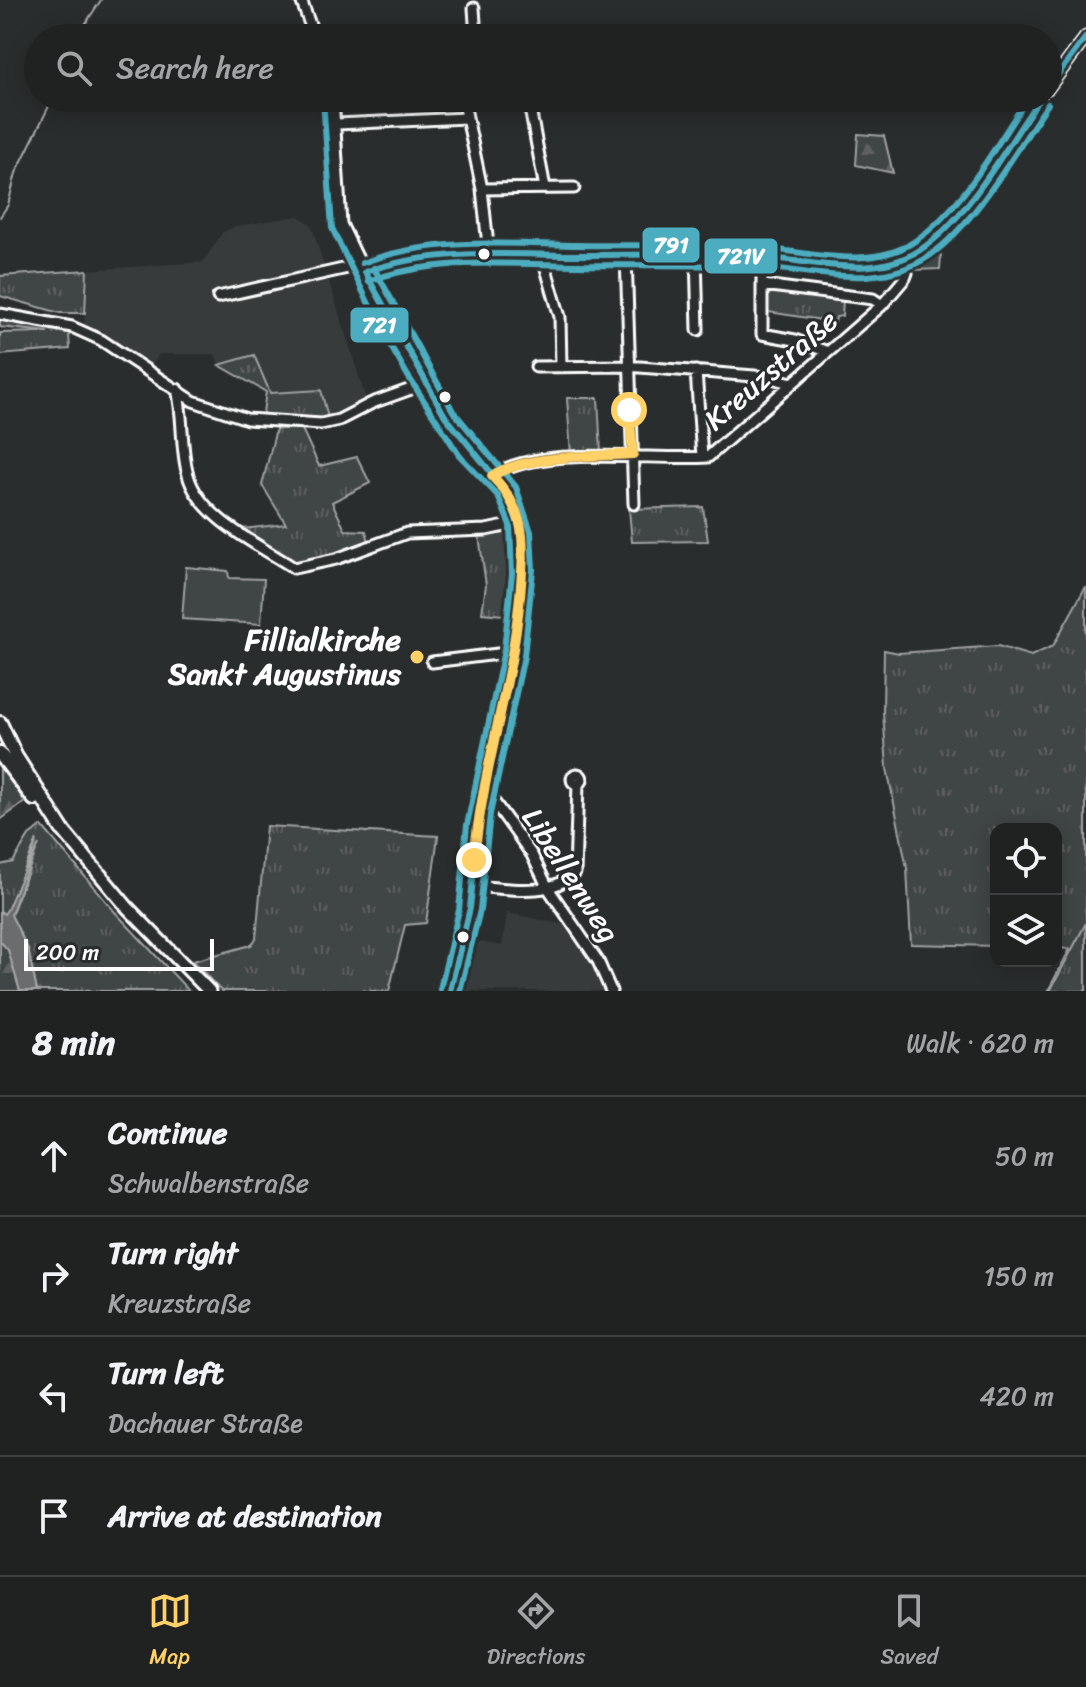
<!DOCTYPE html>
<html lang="en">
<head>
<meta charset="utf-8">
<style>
	body { margin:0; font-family:Sriracha,sans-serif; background:#282a2a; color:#f1f3f6 }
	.controls { position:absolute; right:24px; bottom:24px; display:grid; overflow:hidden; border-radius:16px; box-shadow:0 4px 20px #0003 }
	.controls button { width:72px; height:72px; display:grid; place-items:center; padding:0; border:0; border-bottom:2px solid #3d3f40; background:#202222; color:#f1f3f6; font:40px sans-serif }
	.scale { position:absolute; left:24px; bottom:20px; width:190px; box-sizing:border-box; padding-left:8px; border:4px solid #fff; border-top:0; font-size:22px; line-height:28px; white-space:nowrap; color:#fff; -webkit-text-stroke:6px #2a2d2e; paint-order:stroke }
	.stop { position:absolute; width:24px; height:24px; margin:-18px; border:6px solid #ffd166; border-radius:50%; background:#fff }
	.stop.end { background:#ffd166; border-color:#fff; box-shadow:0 2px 8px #0008 }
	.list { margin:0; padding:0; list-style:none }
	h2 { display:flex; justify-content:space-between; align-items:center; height:104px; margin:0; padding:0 32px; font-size:34px }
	h2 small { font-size:26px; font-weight:400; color:#a2a4a5 }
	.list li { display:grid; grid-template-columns:52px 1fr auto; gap:24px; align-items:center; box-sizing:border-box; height:120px; padding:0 32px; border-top:2px solid #3d3f40 }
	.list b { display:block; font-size:30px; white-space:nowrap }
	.list p { margin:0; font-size:26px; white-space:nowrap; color:#a2a4a5 }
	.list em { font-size:26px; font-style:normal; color:#a2a4a5 }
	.icon { flex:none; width:44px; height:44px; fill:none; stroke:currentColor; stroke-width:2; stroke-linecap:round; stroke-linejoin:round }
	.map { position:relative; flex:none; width:1086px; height:991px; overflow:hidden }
	.search { position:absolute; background:#202222; box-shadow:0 4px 20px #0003; left:24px; right:24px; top:24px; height:88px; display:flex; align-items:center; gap:20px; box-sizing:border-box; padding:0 28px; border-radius:44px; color:#a2a4a5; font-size:30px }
	.sheet { height:584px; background:#202222 }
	nav { display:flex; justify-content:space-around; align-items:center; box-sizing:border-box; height:112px; border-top:2px solid #3d3f40; background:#202222; font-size:22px; color:#a2a4a5 }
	nav a { display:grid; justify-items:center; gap:4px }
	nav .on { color:#ffd166 }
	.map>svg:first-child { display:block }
	.built { fill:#373a3b }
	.grass { fill:url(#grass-tufts); stroke:#a0a2a2; stroke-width:2 }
	.forest { fill:url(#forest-firs); stroke:#a0a2a2; stroke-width:2 }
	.pitch { fill:#414445; stroke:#a0a2a2; stroke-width:2 }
	.water { fill:#6a6c6d; stroke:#a6a7a7; stroke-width:2 }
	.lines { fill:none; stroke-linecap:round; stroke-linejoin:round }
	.stream { stroke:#a6a7a7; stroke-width:2 }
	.minor-casing { stroke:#fff; stroke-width:15 }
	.major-casing { stroke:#fff; stroke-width:17 }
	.highway-casing { stroke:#fff; stroke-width:18 }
	.minor { stroke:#2a2d2e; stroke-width:9 }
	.major { stroke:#2a2d2e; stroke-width:11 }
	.highway { stroke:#2a2d2e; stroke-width:12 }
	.bus-1-casing { stroke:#2a2d2e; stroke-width:12 }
	.bus-2-casing { stroke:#2a2d2e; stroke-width:12 }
	.bus-3-casing { stroke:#2a2d2e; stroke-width:12 }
	.bus-1 { stroke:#4dadc0; stroke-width:6 }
	.bus-2 { stroke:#4dadc0; stroke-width:6 }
	.bus-3 { stroke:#4dadc0; stroke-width:6 }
	.route { stroke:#ffd166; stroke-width:10 }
	.bus-dot { fill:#fff; stroke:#2a2d2e; stroke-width:3 }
	.poi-dot { fill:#ffd166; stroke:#2a2d2e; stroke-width:3 }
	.labels { text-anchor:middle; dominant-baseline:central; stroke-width:6; stroke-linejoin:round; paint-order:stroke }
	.street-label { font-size:30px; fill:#fff; stroke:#2a2d2e }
	.poi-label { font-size:30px; font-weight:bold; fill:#fff; stroke:#2a2d2e; text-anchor:end }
	.line-badge { stroke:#2a2d2e; stroke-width:3 }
	.badge-label { font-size:22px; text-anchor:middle; font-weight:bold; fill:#fff }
</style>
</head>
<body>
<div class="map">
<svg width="1086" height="991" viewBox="0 0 1086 991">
	<defs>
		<pattern id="grass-tufts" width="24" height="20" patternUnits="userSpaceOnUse" patternTransform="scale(2)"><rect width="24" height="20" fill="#414445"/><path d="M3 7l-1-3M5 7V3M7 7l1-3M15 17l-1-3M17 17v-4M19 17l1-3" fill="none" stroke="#5e6061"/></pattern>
		<pattern id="forest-firs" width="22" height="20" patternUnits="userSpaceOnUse" patternTransform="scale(2)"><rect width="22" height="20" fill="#414445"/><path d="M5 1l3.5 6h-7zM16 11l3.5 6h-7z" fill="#5e6061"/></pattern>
	</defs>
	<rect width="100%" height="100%" fill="#2a2d2e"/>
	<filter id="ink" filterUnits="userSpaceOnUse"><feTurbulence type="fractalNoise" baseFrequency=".0125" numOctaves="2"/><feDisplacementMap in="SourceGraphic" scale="16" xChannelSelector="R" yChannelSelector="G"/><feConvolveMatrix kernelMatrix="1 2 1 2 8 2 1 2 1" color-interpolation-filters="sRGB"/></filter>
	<g filter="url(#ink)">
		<path class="built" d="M298,216L311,224L367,402L328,418L321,390L270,393L254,355L219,365L215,354H159L151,367L84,327L87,270L203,262L222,233L233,227Z
			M507,913L571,926L597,961L609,991H454L466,939L502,946Z"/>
		<path class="grass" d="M942,242L940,269L914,270Z
			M87,270L85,313H60L0,296V276Z
			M768,291L843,300L842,316L836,317L835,322L768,312Z
			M0,319L36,323L75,333L69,335L70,349L0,355V333L48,332L0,327Z
			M254,355L270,393L321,390L328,418L262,419L266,392L219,365Z
			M567,398H598L601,453L571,455Z
			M276,429H302L319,466L357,457L370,483L332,502L345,530L366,531L370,545L295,568L242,529L286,524L262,485Z
			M703,507L708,541L632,542L629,509Z
			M516,532L514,616L482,613L486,585L479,536Z
			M1086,586V991H1048L1070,949L1056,948V829H996V946L911,944L907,868L887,768L883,712L884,650L899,653L998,646L1031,656L1053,646Z
			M42,826L115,912L189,991H37L28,949L11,915L39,844L5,915L0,911V865L13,862L29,836Z
			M266,826L438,836L426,923L405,925L389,991H221L193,961L251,945L256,939Z"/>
		<path class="forest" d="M858,134L884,136L893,173L856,165Z
			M0,765L25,802L0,820Z
			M0,941L8,949L20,991H0Z"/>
		<path class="pitch" d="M186,567L228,571L229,578L264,579L261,624L182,619Z"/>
		<path class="water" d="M37,840L11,915L28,949L37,991H20L8,950L0,941V911L4,914L7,910Z"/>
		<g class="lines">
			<path class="stream" d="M76,38L101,0
				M0,217L8,205L16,173L53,98
				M1050,991L1086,923"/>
			<defs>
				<path id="minor" d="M301,0L315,38
					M474,8L476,38
					M1048,88L1086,37
					M333,98L341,224L391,327L417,371L467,449L506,490L520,523L522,574L514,652L477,827L469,912L450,991
					M463,98L482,189L489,255
					M528,98L545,188
					M337,124L466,118
					M482,189L574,188
					M696,254L698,330
					M542,255L560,317L561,367
					M626,255L634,504
					M762,257V334L795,340L828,352
					M365,272C423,245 518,255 582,255C641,255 700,254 759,257C810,259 874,281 920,250C958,225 1011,138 1040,98
					M763,285L873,299L882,305
					M218,297L361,265
					M0,314L72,327L101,340L193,401L247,419L321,424L339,420L372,403L425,384
					M536,367L627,366L767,377L792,383
					M696,371L702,457
					M177,389C184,417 180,447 188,475C200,519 260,545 294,568L336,559L407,533L486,530L520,523
					M492,476C541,444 651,461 708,457L882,305L905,278L907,273L902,261
					M432,662L514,652
					M572 779a5 5 0 1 1 10 0a5 5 0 1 1-10 0Z
					M484,788L532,855L548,888L598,961L611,991
					M473,886C506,888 549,898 575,873L578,784"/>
				<path id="major" d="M62,829L127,907L209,991"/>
				<path id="highway" d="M0,723L16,757L62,829
					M0,754L34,799"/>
			</defs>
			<use href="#minor" class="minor-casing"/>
			<use href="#major" class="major-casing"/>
			<use href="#highway" class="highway-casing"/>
			<use href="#minor" class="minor"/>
			<use href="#major" class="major"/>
			<use href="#highway" class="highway"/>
			<defs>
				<path id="bus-1" d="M1048,88L1086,37
					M365,272L445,416L507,492L521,532L523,570L514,654L480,812L470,908L450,991
					M365,272C435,247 509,255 582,255C641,255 700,253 759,257C811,260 872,281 920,250C968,219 1007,145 1040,98"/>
				<path id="bus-2" d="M323,99L332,228L382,331L408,376L459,455L498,496L510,525L512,574L504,650L467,825L459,910L440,989
					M368,281C436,257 508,264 579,265C638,266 697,264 756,267C811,270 872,290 923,260C973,230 1015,151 1048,104"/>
				<path id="bus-3" d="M362,263C432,237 505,244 578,245C635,246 692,244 749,247C800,249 869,273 915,241C964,208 995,145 1028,98
					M374,268L453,411L516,487L531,532L533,570L524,656L490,814L480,910L460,991"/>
			</defs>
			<use href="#bus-1" class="bus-1-casing"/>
			<use href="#bus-2" class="bus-2-casing"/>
			<use href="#bus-3" class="bus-3-casing"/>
			<use href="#bus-1" class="bus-1"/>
			<use href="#bus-2" class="bus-2"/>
			<use href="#bus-3" class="bus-3"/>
		</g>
	</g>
	<g class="lines" filter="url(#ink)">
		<path class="route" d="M474,860C482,770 512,685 520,596C522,572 525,546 520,523C515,504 506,490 492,476C527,454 592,457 633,454L629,410"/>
	</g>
	<g class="bus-dot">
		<circle cx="484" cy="254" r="7"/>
		<circle cx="445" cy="397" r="7"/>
		<circle cx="463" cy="937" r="7"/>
	</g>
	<circle class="poi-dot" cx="417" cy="657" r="8"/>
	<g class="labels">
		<g class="street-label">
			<text transform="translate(771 370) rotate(-41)">Kreuzstraße</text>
			<text transform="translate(571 875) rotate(57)">Libellenweg</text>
		</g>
		<g class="poi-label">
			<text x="401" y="640">Fillialkirche<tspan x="401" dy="34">Sankt Augustinus</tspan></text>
		</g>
	</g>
	<g class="line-badge">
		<rect x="641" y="226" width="60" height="38" rx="8" fill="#4dadc0"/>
		<rect x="703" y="237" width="76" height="38" rx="8" fill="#4dadc0"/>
		<rect x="349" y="306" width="61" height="38" rx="8" fill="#4dadc0"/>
	</g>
	<g class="badge-label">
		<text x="671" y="253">791</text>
		<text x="741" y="264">721V</text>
		<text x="379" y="333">721</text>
	</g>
</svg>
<div class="controls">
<button><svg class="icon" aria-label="locate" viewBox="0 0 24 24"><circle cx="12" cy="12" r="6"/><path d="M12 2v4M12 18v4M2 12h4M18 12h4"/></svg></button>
<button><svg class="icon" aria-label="layers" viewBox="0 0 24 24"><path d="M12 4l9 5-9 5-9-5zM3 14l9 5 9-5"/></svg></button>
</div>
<div class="scale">200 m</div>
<div class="stop" style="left:629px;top:410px"></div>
<div class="stop end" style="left:474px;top:860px"></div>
<div class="search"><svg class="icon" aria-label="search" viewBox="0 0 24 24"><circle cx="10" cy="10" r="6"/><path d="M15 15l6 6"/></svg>Search here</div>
</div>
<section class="sheet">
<h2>8 min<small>Walk · 620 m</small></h2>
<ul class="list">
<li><svg class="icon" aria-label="ahead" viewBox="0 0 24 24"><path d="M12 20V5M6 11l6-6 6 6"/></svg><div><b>Continue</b><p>Schwalbenstraße</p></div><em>50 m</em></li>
<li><svg class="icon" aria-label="right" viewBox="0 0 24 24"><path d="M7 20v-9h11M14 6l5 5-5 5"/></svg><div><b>Turn right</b><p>Kreuzstraße</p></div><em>150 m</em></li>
<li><svg class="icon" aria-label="left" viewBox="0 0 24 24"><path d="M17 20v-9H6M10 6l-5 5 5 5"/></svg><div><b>Turn left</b><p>Dachauer Straße</p></div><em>420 m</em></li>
<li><svg class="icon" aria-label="arrive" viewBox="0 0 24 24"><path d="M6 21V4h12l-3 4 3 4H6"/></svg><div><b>Arrive at destination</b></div></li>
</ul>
</section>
<nav>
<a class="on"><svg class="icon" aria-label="map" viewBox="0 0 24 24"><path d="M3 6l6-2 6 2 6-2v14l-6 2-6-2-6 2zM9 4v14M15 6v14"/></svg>Map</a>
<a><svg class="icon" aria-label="directions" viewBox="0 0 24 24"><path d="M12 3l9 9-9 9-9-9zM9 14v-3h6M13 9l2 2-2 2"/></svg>Directions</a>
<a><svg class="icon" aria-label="saved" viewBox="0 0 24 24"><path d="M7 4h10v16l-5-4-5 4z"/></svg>Saved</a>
</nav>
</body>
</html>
